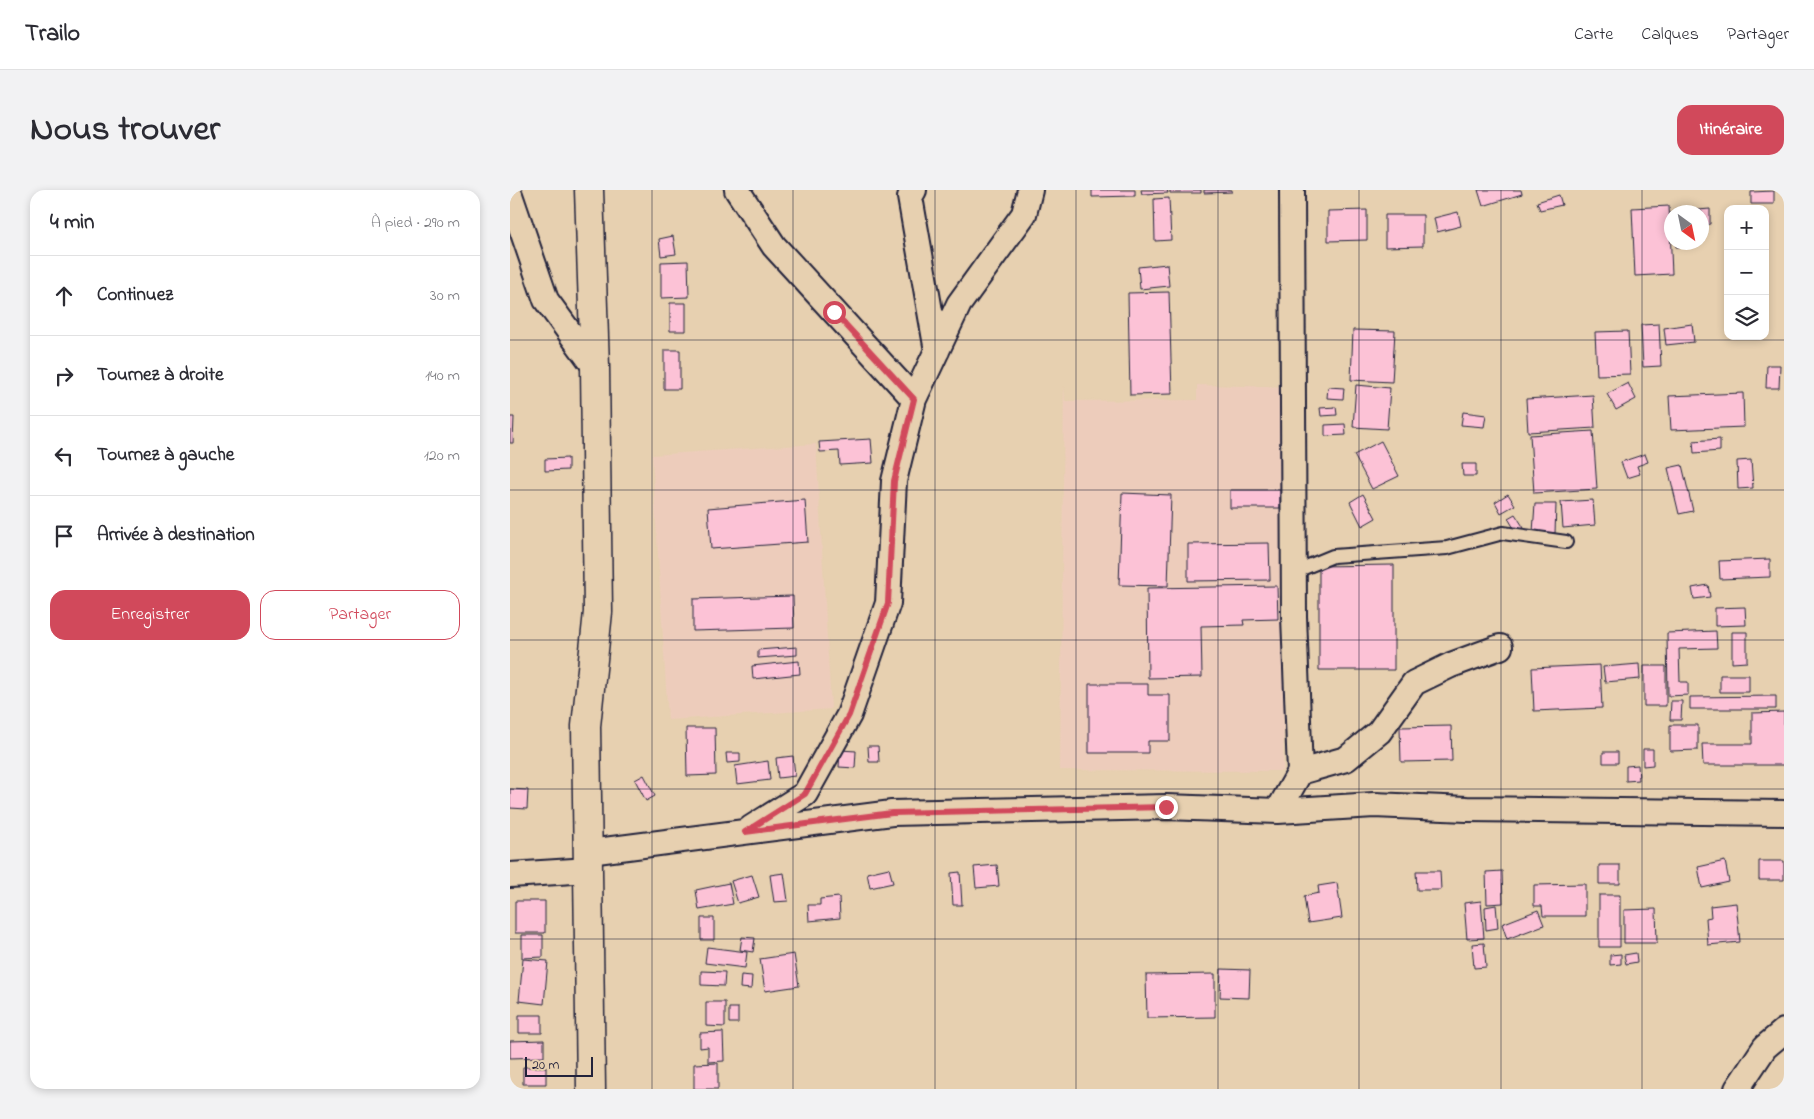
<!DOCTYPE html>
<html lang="fr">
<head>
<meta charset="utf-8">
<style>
	body { margin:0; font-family:"Indie Flower",sans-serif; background:#f2f2f3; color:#2b2b33 }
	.controls { position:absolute; right:15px; top:15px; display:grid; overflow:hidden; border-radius:10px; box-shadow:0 2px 8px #0003 }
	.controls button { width:45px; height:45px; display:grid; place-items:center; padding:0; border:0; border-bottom:1px solid #e1e1e2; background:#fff; color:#2b2b33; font:25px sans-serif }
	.compass { position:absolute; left:1154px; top:15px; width:45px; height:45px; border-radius:50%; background:#fff; box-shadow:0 2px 8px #0003; rotate:147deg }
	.scale { position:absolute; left:15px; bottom:12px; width:68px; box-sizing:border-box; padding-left:5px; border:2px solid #22223b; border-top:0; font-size:14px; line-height:18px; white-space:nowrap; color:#22223b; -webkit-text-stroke:4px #e7d0b0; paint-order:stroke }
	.stop { position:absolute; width:15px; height:15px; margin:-11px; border:4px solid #d1495b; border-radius:50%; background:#fff }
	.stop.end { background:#d1495b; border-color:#fff; box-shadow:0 1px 5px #0008 }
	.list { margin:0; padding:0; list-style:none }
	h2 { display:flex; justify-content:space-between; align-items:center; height:65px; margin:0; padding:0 20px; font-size:21px }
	h2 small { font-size:16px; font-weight:400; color:#7c7c81 }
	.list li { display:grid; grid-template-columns:32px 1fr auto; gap:15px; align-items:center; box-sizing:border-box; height:80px; padding:0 20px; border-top:1px solid #e1e1e2 }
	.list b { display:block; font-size:19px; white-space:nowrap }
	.list em { font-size:16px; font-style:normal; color:#7c7c81 }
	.actions { display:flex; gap:10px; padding:15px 20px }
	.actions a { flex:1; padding:11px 0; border:1px solid #d1495b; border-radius:15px; text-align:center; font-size:18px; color:#d1495b }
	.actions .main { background:#d1495b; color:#fff }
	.icon { flex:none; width:28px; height:28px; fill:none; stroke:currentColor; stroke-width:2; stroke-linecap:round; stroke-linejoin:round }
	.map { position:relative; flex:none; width:1274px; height:899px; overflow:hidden; border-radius:15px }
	header { display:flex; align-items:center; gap:30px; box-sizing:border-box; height:70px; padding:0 25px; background:#fff; border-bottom:1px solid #e1e1e2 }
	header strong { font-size:24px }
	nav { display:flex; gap:28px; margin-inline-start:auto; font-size:18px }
	.intro { display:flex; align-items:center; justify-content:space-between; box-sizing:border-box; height:120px; padding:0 30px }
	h1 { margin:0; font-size:35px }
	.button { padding:12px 22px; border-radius:15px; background:#d1495b; color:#fff; font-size:18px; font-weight:700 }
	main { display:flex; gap:30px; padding:0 30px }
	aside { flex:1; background:#fff; border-radius:15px; box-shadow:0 2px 8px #0003 }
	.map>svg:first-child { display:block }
	.built { fill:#edccbb }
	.building { fill:#fcc2d6; stroke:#22223b }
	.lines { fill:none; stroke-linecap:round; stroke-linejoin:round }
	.service-casing { stroke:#22223b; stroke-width:16 }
	.minor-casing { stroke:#22223b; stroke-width:28 }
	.trunk-casing { stroke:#22223b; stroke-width:31 }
	.service { stroke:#e7d0b0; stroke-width:12 }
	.minor { stroke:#e7d0b0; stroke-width:24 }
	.trunk { stroke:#e7d0b0; stroke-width:28 }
	.route { stroke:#d1495b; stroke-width:6 }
	.grid { fill:none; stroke:#22223b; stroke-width:1; stroke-opacity:0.55 }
</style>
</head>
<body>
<header>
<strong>Trailo</strong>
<nav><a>Carte</a><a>Calques</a><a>Partager</a></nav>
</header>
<div class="intro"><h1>Nous trouver</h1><a class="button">Itinéraire</a></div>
<main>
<aside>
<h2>4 min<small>À pied · 290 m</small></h2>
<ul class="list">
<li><svg class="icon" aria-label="ahead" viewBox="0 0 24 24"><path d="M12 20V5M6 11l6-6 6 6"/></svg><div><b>Continuez</b></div><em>30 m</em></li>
<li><svg class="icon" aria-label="right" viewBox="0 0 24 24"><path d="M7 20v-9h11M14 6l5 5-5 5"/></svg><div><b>Tournez à droite</b></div><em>140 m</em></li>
<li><svg class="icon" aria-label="left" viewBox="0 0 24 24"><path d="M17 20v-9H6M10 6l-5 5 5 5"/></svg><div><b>Tournez à gauche</b></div><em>120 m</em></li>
<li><svg class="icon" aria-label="arrive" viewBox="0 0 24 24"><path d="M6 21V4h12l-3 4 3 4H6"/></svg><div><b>Arrivée à destination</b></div></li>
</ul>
<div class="actions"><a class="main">Enregistrer</a><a>Partager</a></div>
</aside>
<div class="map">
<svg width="1274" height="899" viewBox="0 0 1274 899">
	<rect width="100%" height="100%" fill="#e7d0b0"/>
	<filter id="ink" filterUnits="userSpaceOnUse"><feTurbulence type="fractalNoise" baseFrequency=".02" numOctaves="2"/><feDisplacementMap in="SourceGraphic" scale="10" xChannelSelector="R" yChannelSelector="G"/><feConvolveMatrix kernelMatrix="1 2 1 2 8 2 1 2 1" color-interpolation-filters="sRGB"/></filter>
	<g filter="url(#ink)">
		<path class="built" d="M687,195L777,197L773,581L550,580L554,196L555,211L687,210Z
			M306,254L321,519L158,530L142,265Z"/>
		<path class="building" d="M582,0H625V6L582,7Z
			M631,0H657L658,3L632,4Z
			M660,0H691V3H660Z
			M694,0H722V2L694,3Z
			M968,0H1011L1012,4L973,16Z
			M1264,1V14H1241V2Z
			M1049,5L1052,15L1030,20L1027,12Z
			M659,8L661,50L645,51L644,9Z
			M1159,16L1162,84L1125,86L1122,18Z
			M1200,19V34L1192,35V22H1164Z
			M857,20V50L818,51V21Z
			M948,22L951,36L927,42L924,28Z
			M875,25H913V56L875,57Z
			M163,46L166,64L151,66L149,49Z
			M1166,52H1180V57H1166Z
			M178,71L179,107L151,108V72Z
			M657,74L659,96L630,99L628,77Z
			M659,102L662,204L620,205L618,103Z
			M160,113H176V141H160Z
			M1149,134L1151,176L1133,177L1131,135Z
			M1182,134L1184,152L1156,155L1154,138Z
			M843,140L885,141L882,192L841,190Z
			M1118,141L1120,184L1087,185L1085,142Z
			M154,160H170V199H154Z
			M1257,175H1270L1269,198H1256Z
			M1118,193L1126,209L1106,220L1097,204Z
			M846,195L880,198L877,239L843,237Z
			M818,197L834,198L833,209L817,208Z
			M1233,203L1234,237L1161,240L1159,206Z
			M1083,205L1085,238L1018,242L1016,209Z
			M826,217L827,225L811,226L810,218Z
			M953,222L976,225L974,237L951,235Z
			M0,227H4L3,253H0Z
			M835,234L836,245L815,246V235Z
			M1083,241L1087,299L1024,303L1020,245Z
			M361,249L363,273L330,275L329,261L310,262L309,252Z
			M1210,249V261L1184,263L1183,251Z
			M871,251L889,286L862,299L844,265Z
			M1135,264L1138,272L1127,276L1130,284L1117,288L1111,272Z
			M58,268V280L35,281V269Z
			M1241,270L1243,298L1228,299L1227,271Z
			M952,274H966V286H953Z
			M1172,275L1183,321L1169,324L1158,278Z
			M720,300H770V318H720Z
			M612,303L661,305L658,396L609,395Z
			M853,304L866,328L852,336L840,312Z
			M998,304L1005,315L991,323L985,312Z
			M295,310L298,352L201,359L198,318Z
			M1083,310L1085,335L1053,338L1051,312Z
			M1025,314H1046L1045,343L1023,342Z
			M1005,324L1014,338L1006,342L998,328Z
			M759,353L760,390L678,391V354Z
			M1260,369V387L1210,389L1209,371Z
			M884,375V480H809V376Z
			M1198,395L1200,407L1184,409L1182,398Z
			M767,396L768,429L733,430L734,435L691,436L692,487L638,488L637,398Z
			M283,406L284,438L183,441V409Z
			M1235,417L1236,435L1205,436V418Z
			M1206,441L1207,458L1169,459L1170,492H1178V505L1158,506L1157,443Z
			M1222,442H1237V472L1222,473Z
			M287,457V465L248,468V460Z
			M289,471L290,484L243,489L242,476Z
			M1129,474L1130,489L1095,492L1093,477Z
			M1090,475L1092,518L1024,521L1022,478Z
			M1134,476H1156V516H1134Z
			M1210,485H1239V502H1210Z
			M579,494H638V505H660V551H638V563H579Z
			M1266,506V519H1180V507Z
			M1161,511H1172L1171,530H1160Z
			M1274,522V575H1193L1192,554H1242V523Z
			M1160,535H1188V560L1160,561Z
			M941,536L942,571L891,572L890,537Z
			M176,538H205L206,585L177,586Z
			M358,556H368L369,572H359Z
			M1133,559H1143V575L1133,576Z
			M330,560L346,561L345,578L329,577Z
			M1093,562H1108V573H1093Z
			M216,563H230V572L217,573Z
			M283,566L285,586L268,588L266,568Z
			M258,571L260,590L227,594L225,576Z
			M1128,575L1129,590L1116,591V576Z
			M134,585L145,606L136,611L125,590Z
			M0,599L18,600L17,619L0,618Z
			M1215,671L1219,692L1192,698L1188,677Z
			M1249,671H1274V690H1249Z
			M487,675L489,696L466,698L464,677Z
			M1089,675H1110V694H1089Z
			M379,678L383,693L360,698L357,683Z
			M906,681H930L931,700H907Z
			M992,681L993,713L977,714L976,682Z
			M450,682L452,715H443L441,683Z
			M274,683L278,711L264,712L260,685Z
			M242,685L249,707L228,713L221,691Z
			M219,693L223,714L189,720L186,700Z
			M827,693L832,728L798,733L794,706L809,703L808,696Z
			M1075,694V726H1033L1032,716H1024V695Z
			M1089,705H1110V757H1089Z
			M329,707L330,728L299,731L298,715H310V709Z
			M5,711H35V743H5Z
			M971,711L974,748L957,749L954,713Z
			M1226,713L1230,752L1198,755L1196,728L1201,727L1200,716Z
			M986,715L988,738L976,740L975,717Z
			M1146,719L1147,753H1114V720Z
			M1028,720L1034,735L997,749L992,734Z
			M191,728H204V750H191Z
			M12,745H33V767L12,768Z
			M232,747L245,748L243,762L230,760Z
			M974,753L976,777L964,778L962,754Z
			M197,757L237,762L235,778L195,773Z
			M1126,763L1127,772L1116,774L1114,765Z
			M284,764L289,796L255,801L250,769Z
			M1111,764V774L1100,775V765Z
			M13,769L38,771L34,814L9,811Z
			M711,779L740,780L739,808L710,807Z
			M191,781L215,782L214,796L191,795Z
			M705,784V827L637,828L636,785Z
			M231,785L242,786L241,799L230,798Z
			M196,812H215V837L196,836Z
			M219,818H228V833H219Z
			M9,825H32V843H9Z
			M213,842L214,871L198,872V857L190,858V843Z
			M34,850V867L0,868V851Z
			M208,873V899H184V874Z
			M13,877H36V894H13Z"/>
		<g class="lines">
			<defs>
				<path id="service" d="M784,382L823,366L937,358L993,343L1056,352"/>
				<path id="minor" d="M227,0L264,56L404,209
					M404,0L400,7L427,161
					M0,5L36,110L85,177
					M790,582L836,569L869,542L904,493L941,475L990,457
					M768,621L790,582L784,426L782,0
					M241,638L295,604L339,525L378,413L384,291L404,209L449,114L514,24L520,0
					M79,662L382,623L656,617L768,621L864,615L957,619L1274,623
					M0,685L79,680
					M1227,899L1255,857L1274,841"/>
				<path id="trunk" d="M79,0L85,177L88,422L76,536L81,899"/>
			</defs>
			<use href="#service" class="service-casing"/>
			<use href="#minor" class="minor-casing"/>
			<use href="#trunk" class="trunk-casing"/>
			<use href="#service" class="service"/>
			<use href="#minor" class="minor"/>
			<use href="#trunk" class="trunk"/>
		</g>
	</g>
	<g class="lines" filter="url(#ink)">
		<path class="route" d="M324,122L404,209L384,291L378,413L339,525L295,604L235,642L382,623L656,617"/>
	</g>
	<path class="grid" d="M142,0V899M283,0V899M425,0V899M566,0V899M708,0V899M849,0V899M991,0V899M1132,0V899M0,150H1274M0,300H1274M0,450H1274M0,599H1274M0,749H1274"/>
</svg>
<div class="controls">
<button>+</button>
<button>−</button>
<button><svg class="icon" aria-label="layers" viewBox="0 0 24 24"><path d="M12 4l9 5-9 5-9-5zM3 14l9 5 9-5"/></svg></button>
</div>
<svg class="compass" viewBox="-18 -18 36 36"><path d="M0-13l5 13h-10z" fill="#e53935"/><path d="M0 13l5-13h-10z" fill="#7c7c81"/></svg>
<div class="scale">20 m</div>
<div class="stop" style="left:324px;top:122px"></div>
<div class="stop end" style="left:656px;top:617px"></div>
</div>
</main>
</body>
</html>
